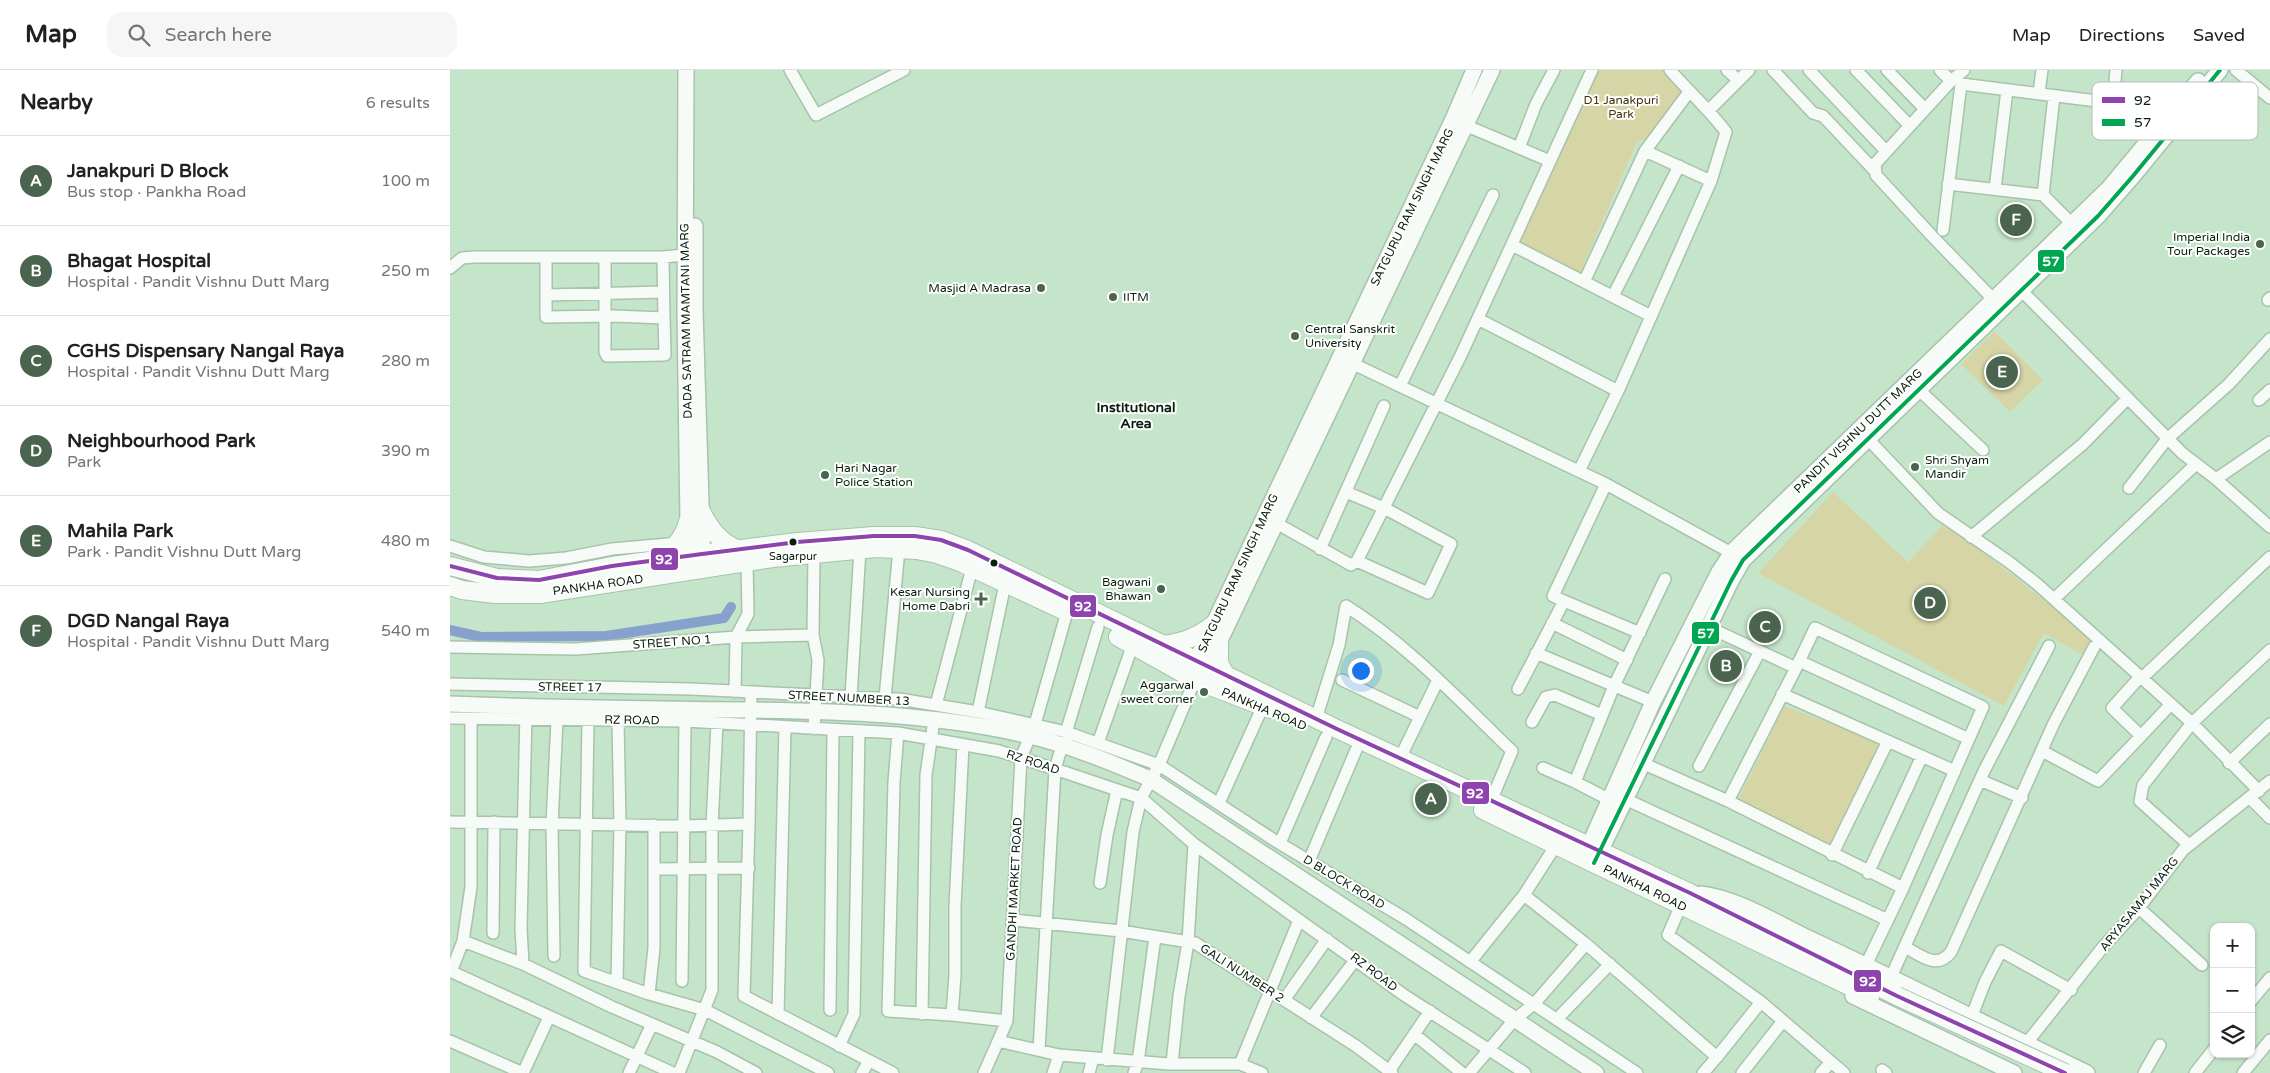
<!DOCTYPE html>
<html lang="en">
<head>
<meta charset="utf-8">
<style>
	body { margin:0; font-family:"Varela Round",sans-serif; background:#f6f6f6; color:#202124 }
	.controls { position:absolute; right:15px; bottom:15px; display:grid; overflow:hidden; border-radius:10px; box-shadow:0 1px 4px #0004 }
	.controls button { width:45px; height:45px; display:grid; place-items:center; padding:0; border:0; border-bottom:1px solid #e0e0e0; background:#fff; color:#202124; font:25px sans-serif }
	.you { position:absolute; left:910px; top:600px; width:18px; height:18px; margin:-12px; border:4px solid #fff; border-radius:50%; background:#1a73e8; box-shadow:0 0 0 8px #1a73e833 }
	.badge { display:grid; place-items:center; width:32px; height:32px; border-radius:50%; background:#4b644f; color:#fff; font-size:16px; font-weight:700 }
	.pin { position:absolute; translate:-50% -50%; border:2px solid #fff; box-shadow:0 1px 5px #0006 }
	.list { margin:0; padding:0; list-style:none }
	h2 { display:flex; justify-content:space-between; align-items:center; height:65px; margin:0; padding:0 20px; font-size:21px }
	h2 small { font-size:16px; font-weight:400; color:#757577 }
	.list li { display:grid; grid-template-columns:32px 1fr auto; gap:15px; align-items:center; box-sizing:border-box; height:90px; padding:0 20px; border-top:1px solid #e0e0e0 }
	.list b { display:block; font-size:19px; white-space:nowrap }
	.list p { margin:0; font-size:16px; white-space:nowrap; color:#757577 }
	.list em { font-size:16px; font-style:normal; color:#757577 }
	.icon { flex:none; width:28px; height:28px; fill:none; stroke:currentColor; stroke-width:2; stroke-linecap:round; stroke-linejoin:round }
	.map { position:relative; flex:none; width:1820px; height:1003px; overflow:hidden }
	header { display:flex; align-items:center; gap:30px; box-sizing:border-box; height:70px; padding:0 25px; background:#fff; border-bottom:1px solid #e0e0e0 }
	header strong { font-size:24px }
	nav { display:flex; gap:28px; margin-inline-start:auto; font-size:18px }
	.search { width:350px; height:45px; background:#f6f6f6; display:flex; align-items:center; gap:12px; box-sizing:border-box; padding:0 18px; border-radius:15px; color:#757577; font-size:19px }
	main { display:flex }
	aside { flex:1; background:#fff }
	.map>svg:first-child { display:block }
	.green { fill:#d6d5a5 }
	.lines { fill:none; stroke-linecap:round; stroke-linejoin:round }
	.canal { stroke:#86a1cc; stroke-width:10 }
	.street-casing { stroke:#a8c2ac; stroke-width:14 }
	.secondary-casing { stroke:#a8c2ac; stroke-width:18 }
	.primary-casing { stroke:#a8c2ac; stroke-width:20 }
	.street { stroke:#f6fbf7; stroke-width:11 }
	.secondary { stroke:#f6fbf7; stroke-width:15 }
	.primary { stroke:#f6fbf7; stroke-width:18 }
	.primary-bridge-casing { stroke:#a8c2ac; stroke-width:20; stroke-linecap:butt }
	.primary-bridge { stroke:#f6fbf7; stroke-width:18 }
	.bus-1-casing { stroke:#fff; stroke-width:8 }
	.bus-2-casing { stroke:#fff; stroke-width:8 }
	.bus-1 { stroke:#8e44ad; stroke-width:4 }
	.bus-2 { stroke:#00a651; stroke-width:4 }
	.poi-dot { fill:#4b644f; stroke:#fff; stroke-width:2 }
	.bus-dot { fill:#091f0d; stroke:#fff; stroke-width:2 }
	.labels { text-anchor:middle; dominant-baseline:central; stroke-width:4; stroke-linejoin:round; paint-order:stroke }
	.bus-label { font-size:11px; fill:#091f0d; stroke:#fff }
	.park-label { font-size:12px; fill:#41330c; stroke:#fff }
	.street-label { font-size:12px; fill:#091f0d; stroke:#fff }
	.poi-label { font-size:12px; fill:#091f0d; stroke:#fff; text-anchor:end }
	.neighbourhood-label { font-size:14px; font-weight:bold; fill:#091f0d; stroke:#fff }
	.key { fill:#fff; stroke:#b5bcb6; stroke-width:1 }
	.key-label { font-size:14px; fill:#091f0d }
	.line-badge { stroke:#fff; stroke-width:2 }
	.badge-label { font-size:14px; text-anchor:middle; font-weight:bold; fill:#fff }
</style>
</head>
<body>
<header>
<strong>Map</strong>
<div class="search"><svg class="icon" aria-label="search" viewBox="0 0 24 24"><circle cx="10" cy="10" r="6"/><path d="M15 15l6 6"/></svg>Search here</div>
<nav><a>Map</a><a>Directions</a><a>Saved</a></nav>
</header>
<main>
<aside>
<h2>Nearby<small>6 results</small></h2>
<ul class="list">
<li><span class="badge">A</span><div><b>Janakpuri D Block</b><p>Bus stop · Pankha Road</p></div><em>100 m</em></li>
<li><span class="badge">B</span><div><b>Bhagat Hospital</b><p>Hospital · Pandit Vishnu Dutt Marg</p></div><em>250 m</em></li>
<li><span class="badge">C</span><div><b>CGHS Dispensary Nangal Raya</b><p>Hospital · Pandit Vishnu Dutt Marg</p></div><em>280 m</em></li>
<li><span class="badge">D</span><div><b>Neighbourhood Park</b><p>Park</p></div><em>390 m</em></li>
<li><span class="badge">E</span><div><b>Mahila Park</b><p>Park · Pandit Vishnu Dutt Marg</p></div><em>480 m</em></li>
<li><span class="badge">F</span><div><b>DGD Nangal Raya</b><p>Hospital · Pandit Vishnu Dutt Marg</p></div><em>540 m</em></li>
</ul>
</aside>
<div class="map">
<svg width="1820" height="1003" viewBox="0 0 1820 1003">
	<rect width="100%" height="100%" fill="#c5e5ca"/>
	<path class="green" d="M1147,0H1215L1235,21L1200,67L1187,72L1130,203L1069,173Z
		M1544,261L1593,310L1560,342L1511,294Z
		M1383,422L1458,492L1495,453L1644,569L1635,586L1594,563L1554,636L1308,503Z
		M1334,636L1432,673L1380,777L1288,731Z"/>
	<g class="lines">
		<path class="canal" d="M0,560L31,567L156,566L274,548L281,537"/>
		<defs>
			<path id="street" d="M340,0L366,45L454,0
				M1277,0L1288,10
				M1323,0L1363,43L1373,46L1424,100
				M1359,0L1436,81
				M1406,0L1460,56
				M1437,0L1475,39
				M1490,0L1501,11L1425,94L1426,105L1482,166L1544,230
				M1786,0L1820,28
				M1501,11L1514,0
				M1589,23L1592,0
				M1663,33L1666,0
				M1259,40L1299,0
				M1017,56L1100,91
				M1069,78L1086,34L1104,0
				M1195,81L1261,111
				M1498,114L1593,125L1622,154
				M1545,119L1557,20
				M1593,125L1604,26
				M1493,160L1511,14L1663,33L1705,39L1719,46
				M1062,175L1201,246
				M96,187V247L164,246L214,248L213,187
				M155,187V282L157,286L215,285L214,248
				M0,198L12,188L24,187H213L235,185
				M1134,212L1195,81L1239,22
				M1566,215L1732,383L1766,409L1820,457
				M96,225L213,222
				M1163,226L1229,96
				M1818,230L1820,228
				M1028,249L1168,321
				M895,290L1156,414L1287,486
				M950,316L1043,125
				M1469,320L1533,380
				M1809,330L1820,320
				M1419,370L1488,443L1559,492L1587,514L1742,653L1809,721
				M1129,401L1168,321L1261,111L1276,62C1259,39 1238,21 1220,0
				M1766,409L1820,372
				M1679,418L1717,369L1779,314L1820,269
				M896,422L934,438L1001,474L978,523L907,491
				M826,453L901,495L907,491L1011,285L1142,0
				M1521,467L1633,374L1677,329
				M0,476L34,487L79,491L116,488L162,479L229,473
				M870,479L934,336
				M1604,529L1746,394
				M1114,531L1190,563
				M1102,553L1177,590
				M1258,557L1346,598L1365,558L1533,637L1453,818L1416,895
				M363,565L368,590L364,659
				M0,577L126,579L286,567L363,565L364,483
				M1086,583L1203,632
				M1349,591L1519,669
				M1690,607L1662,638L1691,666L1721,634
				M1692,608L1820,487
				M892,610L970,647
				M0,614L241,619L449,629L528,642L616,662L709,695L824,770L956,849L1187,1003
				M1068,619L1114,531L1103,526L1156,414
				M285,622L286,567L298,544L297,493
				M1332,624L1505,701
				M401,627L410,479
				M435,628L449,479
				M486,635L522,498
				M528,642L555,514
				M0,648L235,651L448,663L549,681L605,699L691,728L744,774L849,850L954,925L1075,1003
				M866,649L889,575L896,536C958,575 1010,631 1062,681L1041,731
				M138,650L134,901L199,924L255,940L378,1003
				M1082,652L1096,627L1105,625L1152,645
				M448,663L444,712L438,941L502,945
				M648,673L683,574
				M513,675L505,836V905L502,945L557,951
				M1592,681L1648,711L1691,666
				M950,688L988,610
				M1192,693L1278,731L1453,818
				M1779,693L1820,654
				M1249,696L1310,581
				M1093,698L1125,712L1160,730
				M1530,710L1572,728
				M1125,712L1164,616L1215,509
				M1800,728L1820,748
				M1175,729L1438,850
				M1278,731L1346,598
				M769,733L813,636
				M0,752L235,756L299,754L294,926L443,1003
				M299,754L301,622
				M830,773L876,667
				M1739,775L1690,731L1693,715L1742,653L1820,580
				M1382,785L1438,671
				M859,791L906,680
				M204,799L299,798
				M1418,803L1472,686
				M650,813L657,765L667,720
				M1074,825L1136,874L1267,987L1253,1003
				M1231,835L1218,865L1311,932L1267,987
				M1689,838L1752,895
				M563,850L671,861L745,873L906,976L942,1003
				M43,863L44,752
				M13,871L73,894L162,937L267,982L306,1003
				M1455,877C1472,886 1487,900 1501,882L1604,653L1644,577
				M104,886L102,754L107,650
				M1020,892L1074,825L1106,775
				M73,894L71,858L76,643
				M0,901L223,1003
				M1,902L13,871L21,817V649
				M1441,907L1534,701L1599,576
				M232,911L235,651
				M167,912L170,753L168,650
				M199,924L204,878V755
				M834,930L877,869
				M1801,931L1820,908
				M1311,932L1394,1003
				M380,940L383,660
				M328,944L335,657
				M472,944L476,705L484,650
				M861,948L906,889
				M1521,948L1535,912L1551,881L1621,920
				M1107,949L1160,894
				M964,964L1012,1003
				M0,971L73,1003L99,947
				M548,971L609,985L719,994H790L812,1003
				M1576,974L1653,877L1689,838L1733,780L1820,711
				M389,976L404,944L409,662
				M589,980L605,699L648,557
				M657,990L683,762L691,728L709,695L745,610
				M722,994L729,926L738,872L744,774
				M790,994L849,850
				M1432,1000L1436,1003
				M939,1001L980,941
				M179,1003L202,954
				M229,1003L262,920V756L267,653
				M412,1003L419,991
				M534,1003L557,951L571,688L585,654L617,542
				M603,1003L609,985
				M639,1003L643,988
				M684,1003L688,992L705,867
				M1019,1003L1065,949L1084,934L1136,874
				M1292,1003L1333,951
				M1371,1003L1381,992
				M1694,1003L1710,975
				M1745,1003L1764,979
				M1793,1003L1820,970"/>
			<path id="secondary" d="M236,0L235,243L238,452L240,496
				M245,156V241L253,496
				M764,583L1042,0
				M745,601L746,591L1004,47L1024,0
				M0,634C99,638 199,639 298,640C391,641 485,644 576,665C619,675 660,692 700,709L1146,1003
				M1134,787L1203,632L1269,502L1282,482L1658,119L1748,11
				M1145,792L1281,511L1293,490L1648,146L1683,106L1770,0
				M1251,824C1286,828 1325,852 1356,867C1451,911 1543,958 1637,1003
				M1403,926L1564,1003"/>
			<path id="primary" d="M250,439C259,458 269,472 289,480
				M207,489C223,480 233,470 238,452
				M0,496L47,508L89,510L162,496L252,484L347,472L424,466H465L491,470L518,480L887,659L1240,823L1447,926
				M0,516L12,520L45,524H90L323,488L426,478L467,480L487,484L510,492L613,540
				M668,567L745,610L820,639
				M769,572V593L776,606
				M713,575C734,572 748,567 764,554
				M1033,740L1420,926"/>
		</defs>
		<use href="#street" class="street-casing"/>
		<use href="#secondary" class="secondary-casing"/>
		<use href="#primary" class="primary-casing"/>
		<use href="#street" class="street"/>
		<use href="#secondary" class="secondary"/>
		<use href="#primary" class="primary"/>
		<defs>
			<path id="primary-bridge" d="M1447,926L1615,1003"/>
		</defs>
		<use href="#primary-bridge" class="primary-bridge-casing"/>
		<use href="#primary-bridge" class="primary-bridge"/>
		<defs>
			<path id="bus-1" d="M0,496L47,508L89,510L162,496L252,484L347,472L424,466H465L491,470L518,480L887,659L1240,823L1447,926L1615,1003"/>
			<path id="bus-2" d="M1144,793L1281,511L1293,490L1648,146L1683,106L1770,0"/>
		</defs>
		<use href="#bus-1" class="bus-1-casing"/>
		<use href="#bus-2" class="bus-2-casing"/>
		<use href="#bus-1" class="bus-1"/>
		<use href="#bus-2" class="bus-2"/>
	</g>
	<g class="poi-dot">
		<circle cx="1810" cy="174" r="5"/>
		<circle cx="591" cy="218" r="5"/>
		<circle cx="663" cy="227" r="5"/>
		<circle cx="845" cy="266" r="5"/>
		<circle cx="1465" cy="397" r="5"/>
		<circle cx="375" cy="405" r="5"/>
		<circle cx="711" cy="519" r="5"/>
		<path d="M528.5 521.5h5v5h5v5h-5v5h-5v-5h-5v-5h5z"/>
		<circle cx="754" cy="622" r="5"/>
	</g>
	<g class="bus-dot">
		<circle cx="343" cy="472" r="4.5"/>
		<circle cx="544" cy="493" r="4.5"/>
	</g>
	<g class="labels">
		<g class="bus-label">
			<text x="343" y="486">Sagarpur</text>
		</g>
		<g class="park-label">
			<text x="1171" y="30">D1 Janakpuri<tspan x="1171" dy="14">Park</tspan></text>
		</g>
		<g class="street-label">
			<text transform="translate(962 137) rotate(-64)">SATGURU RAM SINGH MARG</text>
			<text transform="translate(236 251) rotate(-91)">DADA SATRAM MAMTANI MARG</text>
			<text transform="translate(1408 361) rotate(-44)">PANDIT VISHNU DUTT MARG</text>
			<text transform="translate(788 503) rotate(-65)">SATGURU RAM SINGH MARG</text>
			<text transform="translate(148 515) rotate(-8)">PANKHA ROAD</text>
			<text transform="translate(222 572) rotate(-4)">STREET NO 1</text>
			<text transform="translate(120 617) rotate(1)">STREET 17</text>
			<text transform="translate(399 628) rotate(3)">STREET NUMBER 13</text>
			<text transform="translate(814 639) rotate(23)">PANKHA ROAD</text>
			<text transform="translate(182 650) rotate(1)">RZ ROAD</text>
			<text transform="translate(583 692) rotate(18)">RZ ROAD</text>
			<text transform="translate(894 812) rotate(31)">D BLOCK ROAD</text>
			<text transform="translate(1195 818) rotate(26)">PANKHA ROAD</text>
			<text transform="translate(564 819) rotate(-87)">GANDHI MARKET ROAD</text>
			<text transform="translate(1689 834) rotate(-51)">ARYASAMAJ MARG</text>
			<text transform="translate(924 902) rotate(37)">RZ ROAD</text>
			<text transform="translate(792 903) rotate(33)">GALI NUMBER 2</text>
		</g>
		<g class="poi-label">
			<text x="1800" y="167">Imperial India<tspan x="1800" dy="14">Tour Packages</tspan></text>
			<text x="581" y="218">Masjid A Madrasa</text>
			<text x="673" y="227" text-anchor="start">IITM</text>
			<text x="855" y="259" text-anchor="start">Central Sanskrit<tspan x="855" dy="14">University</tspan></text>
			<text x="1475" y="390" text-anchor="start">Shri Shyam<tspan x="1475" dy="14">Mandir</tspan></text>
			<text x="385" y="398" text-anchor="start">Hari Nagar<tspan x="385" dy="14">Police Station</tspan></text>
			<text x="701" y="512">Bagwani<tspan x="701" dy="14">Bhawan</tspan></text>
			<text x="520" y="522">Kesar Nursing<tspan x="520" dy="14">Home Dabri</tspan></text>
			<text x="744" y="615">Aggarwal<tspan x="744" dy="14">sweet corner</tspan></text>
		</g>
		<g class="neighbourhood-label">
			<text x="686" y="337">Institutional<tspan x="686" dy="16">Area</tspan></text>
		</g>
	</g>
	<rect x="1642" y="12" width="166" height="58" rx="8" class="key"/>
	<rect x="1652" y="27" width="23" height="6" fill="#8e44ad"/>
	<rect x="1652" y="49" width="23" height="7" fill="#00a651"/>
	<g class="key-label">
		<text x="1684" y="35">92</text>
		<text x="1684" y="57">57</text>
	</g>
	<g class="line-badge">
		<rect x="1587" y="179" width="28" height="24" rx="5" fill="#00a651"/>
		<rect x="200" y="477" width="29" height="24" rx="5" fill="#8e44ad"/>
		<rect x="619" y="524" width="28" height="24" rx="5" fill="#8e44ad"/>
		<rect x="1241" y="551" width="29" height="24" rx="5" fill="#00a651"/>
		<rect x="1011" y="711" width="29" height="24" rx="5" fill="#8e44ad"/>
		<rect x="1403" y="899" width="29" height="24" rx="5" fill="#8e44ad"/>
	</g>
	<g class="badge-label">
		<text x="1601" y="196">57</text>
		<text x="214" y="494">92</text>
		<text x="633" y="541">92</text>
		<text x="1256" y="568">57</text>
		<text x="1025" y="728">92</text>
		<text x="1418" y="916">92</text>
	</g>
</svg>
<div class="controls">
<button>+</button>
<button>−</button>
<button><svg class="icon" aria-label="layers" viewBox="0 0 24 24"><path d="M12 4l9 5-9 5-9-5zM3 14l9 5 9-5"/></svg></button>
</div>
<div class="you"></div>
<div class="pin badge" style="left:981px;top:729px">A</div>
<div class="pin badge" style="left:1276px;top:596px">B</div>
<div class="pin badge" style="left:1315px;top:557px">C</div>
<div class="pin badge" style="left:1480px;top:533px">D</div>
<div class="pin badge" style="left:1552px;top:302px">E</div>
<div class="pin badge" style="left:1566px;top:150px">F</div>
</div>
</main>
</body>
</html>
